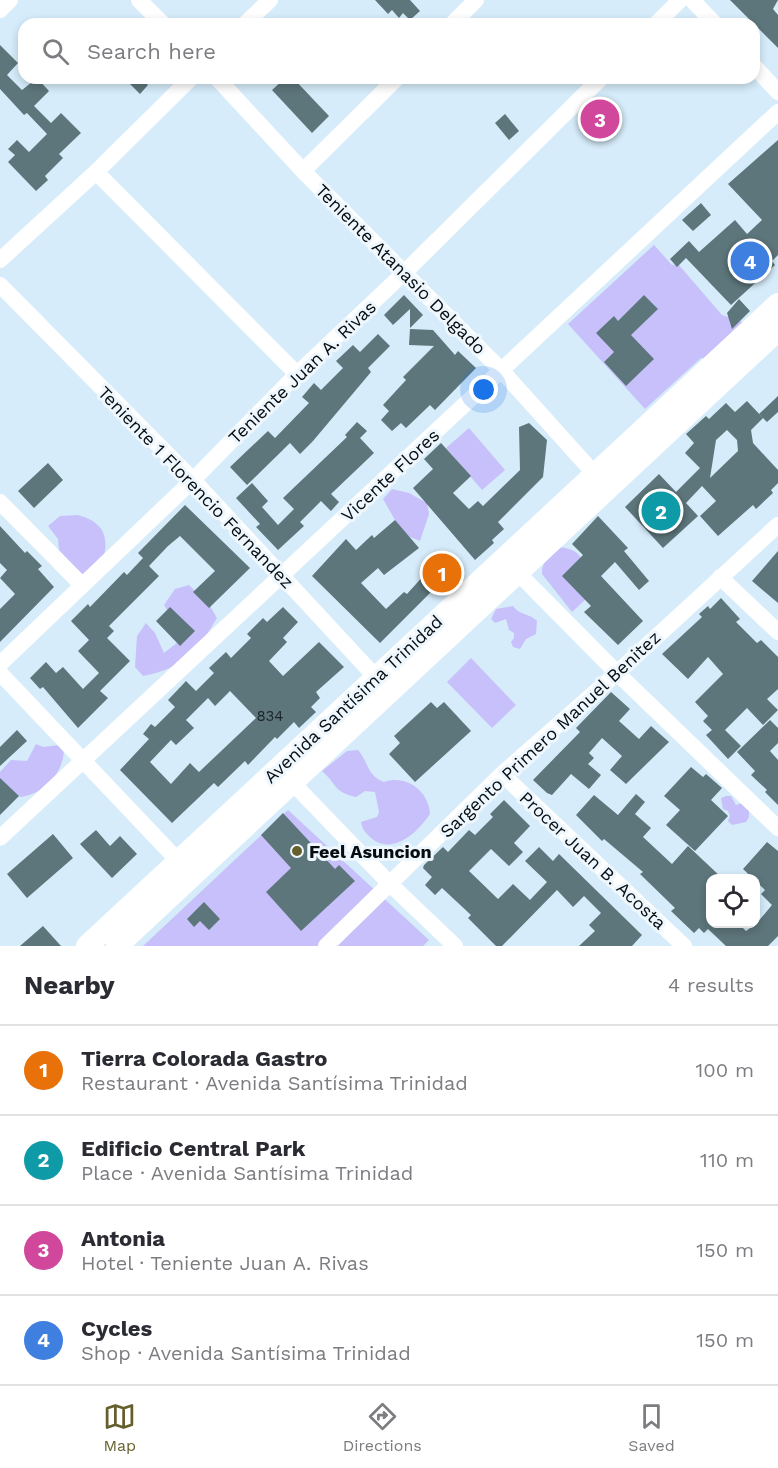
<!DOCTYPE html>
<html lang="en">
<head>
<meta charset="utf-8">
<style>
	body { margin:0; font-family:"Work Sans",sans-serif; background:#f7f7f7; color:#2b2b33 }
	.controls { position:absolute; right:18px; bottom:18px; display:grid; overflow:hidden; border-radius:12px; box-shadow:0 3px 9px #0003 }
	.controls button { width:54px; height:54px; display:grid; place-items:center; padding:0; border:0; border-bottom:2px solid #e1e1e2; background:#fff; color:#2b2b33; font:30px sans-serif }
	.you { position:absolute; left:484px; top:390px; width:21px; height:21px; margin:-15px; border:4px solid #fff; border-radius:50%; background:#1a73e8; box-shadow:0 0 0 9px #1a73e833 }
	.badge { display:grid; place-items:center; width:39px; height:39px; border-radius:50%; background:#655f2b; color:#fff; font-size:20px; font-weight:700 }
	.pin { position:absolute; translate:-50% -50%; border:3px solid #fff; box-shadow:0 2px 6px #0006 }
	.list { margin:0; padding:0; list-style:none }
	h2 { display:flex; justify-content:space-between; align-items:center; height:78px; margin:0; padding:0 24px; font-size:26px }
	h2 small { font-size:20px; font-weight:400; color:#7c7c81 }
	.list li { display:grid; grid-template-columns:39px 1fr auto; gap:18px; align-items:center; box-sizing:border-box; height:90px; padding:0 24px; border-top:2px solid #e1e1e2 }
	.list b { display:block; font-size:22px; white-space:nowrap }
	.list p { margin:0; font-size:20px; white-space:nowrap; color:#7c7c81 }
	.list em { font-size:20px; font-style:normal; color:#7c7c81 }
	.icon { flex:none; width:33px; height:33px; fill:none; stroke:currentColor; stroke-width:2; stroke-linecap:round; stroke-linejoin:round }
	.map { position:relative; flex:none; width:778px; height:946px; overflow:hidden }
	.search { position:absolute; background:#fff; box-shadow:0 3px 9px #0003; left:18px; right:18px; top:18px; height:66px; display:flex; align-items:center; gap:15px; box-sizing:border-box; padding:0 21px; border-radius:18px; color:#7c7c81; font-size:22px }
	.sheet { height:438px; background:#fff }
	nav { display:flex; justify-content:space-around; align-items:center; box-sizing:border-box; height:84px; border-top:2px solid #e1e1e2; background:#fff; font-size:16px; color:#7c7c81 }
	nav a { display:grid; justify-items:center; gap:3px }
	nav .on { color:#655f2b }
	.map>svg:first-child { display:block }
	.green { fill:#c7c0fa }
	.building { fill:#5d767b; fill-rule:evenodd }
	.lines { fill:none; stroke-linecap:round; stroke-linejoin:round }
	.minor { stroke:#fff; stroke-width:16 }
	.major { stroke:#fff; stroke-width:22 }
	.poi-dot { fill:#655f2b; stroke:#eef7fd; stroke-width:2 }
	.labels { text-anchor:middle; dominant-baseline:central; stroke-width:6; stroke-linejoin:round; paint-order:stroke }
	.number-label { font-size:15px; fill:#1c272c }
	.street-label { font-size:18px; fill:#060d11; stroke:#eef7fd }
	.poi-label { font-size:18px; font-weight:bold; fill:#060d11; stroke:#eef7fd; text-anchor:start }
</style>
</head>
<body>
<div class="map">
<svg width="778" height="946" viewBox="0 0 778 946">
	<rect width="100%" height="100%" fill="#d6ecfa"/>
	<path class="green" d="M654,245L672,265L678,264L722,315L745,323L713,360L701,358L645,409L568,324Z
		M469,428L505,470L482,490L446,448Z
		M392,489L409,493L427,503L429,514L420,541L403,534L383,499Z
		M78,515C110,524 109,543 100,571L83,578L59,550L58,539L48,526L60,516Z
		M558,547C568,548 578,550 582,560L586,599L572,612L542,574C541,562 551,554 558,547Z
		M189,585L210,606L217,618C196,653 183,668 143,676L135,667L137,636L146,623L155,633L164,653L192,631L171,617L164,605L175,589Z
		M513,606C520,616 530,613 537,621L536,634L526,639L520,649L513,647L511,642L514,638V633L509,630L506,619L495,623L491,619L496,609Z
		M471,658L516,705L492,728L447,682Z
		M36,744L43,747L59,745L64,751C62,775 44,794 20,797L0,779V772L11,760L27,761Z
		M358,750C369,763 367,776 384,782C406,774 429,791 430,814C418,832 393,856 371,838C366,833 362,830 361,822L377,817L379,812L375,792L365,791L356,797C333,792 337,784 322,771L347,751Z
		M726,796H731L736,805L745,802L749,805V817L746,822L732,825L728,821L730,816L728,811L723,809L721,798Z
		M288,810L429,940L423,946H143Z"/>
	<path class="building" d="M375,0H410L420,11L410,20L403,13L399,18L392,10L388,14Z
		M730,0H778L773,9L778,15V48Z
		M0,45L18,63L7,75L22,90L37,78L49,91L34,106L51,123L61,113L81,133L59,154L63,158L45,176L48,180L36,191L8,162L15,155L8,149L17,140L29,152L47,134L27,113L24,115L0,89Z
		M124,78H141L148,85L140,94Z
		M285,78H293L329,116L312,133L272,90Z
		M505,114L519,131L509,140L495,123Z
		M778,140V255L772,261L775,265L731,305L686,258L677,267L670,259L689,241L699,252L735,220L747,234L762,220L728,184Z
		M701,203L711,215L693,231L682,220Z
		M404,295L423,315L410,328V309L393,325L384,315Z
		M644,295L658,309L631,335L654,359L626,386L604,362L614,352L596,333L614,316L618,321Z
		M739,299L750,311L732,329L727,313Z
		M410,329L433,330L455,355L458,351L476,368L435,410L430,405L406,428L401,423L392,431L381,420L389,411L383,405L406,380L403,377L434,346L409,345Z
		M378,334L390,346L368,368L371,372L313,441L300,454L290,443L247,485L230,467L268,431L275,438L309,403L302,397L314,383L321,390L343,368L336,361L353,345L360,352Z
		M778,396V412L767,422L759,414Z
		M747,401L763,418L751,430L753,443L778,470V483L771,490L773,493L756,509L753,505L718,536L700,516L716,501L702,486L686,503L698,516L663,548L625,507L659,474L676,492L700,468L685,453L694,443L686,434L706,416L709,419L726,403L735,412ZM727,430L737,440L738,451L710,478L716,440Z
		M357,422L367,431L360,438L374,453L331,494L339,502L331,511L321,501L300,522L304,526L278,550L256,527L260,524L236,498L252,483L268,501L262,507L278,525L294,509L283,498L347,437L345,435Z
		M529,423L547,440L543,477L498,522L504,529L492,540L494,543L475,560L413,488L433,469L424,459L441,443L471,476L453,493L469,509L478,501L483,506L520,470L519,427Z
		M48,463L63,480L34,508L18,491Z
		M185,505L250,568L209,608L193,592L215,571L180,536L168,546L149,566L159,576L109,626L114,631L107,638L130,661L100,691L108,698L78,728L43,687L40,689L30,678L46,662L56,673L63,667L83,689L99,673L78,651L89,640L71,621L88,604L90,607L124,572L127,575L143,558L138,553Z
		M598,516L628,548L624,551L649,581L639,590L615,562L601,576L643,621L618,645L584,612L591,606L562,576L583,555L572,544Z
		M395,520L419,548L384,575L378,568L361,583L386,609L404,592L407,594L435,563L453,579L443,590L438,585L380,643L312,576L346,539L356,550L372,535L374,538Z
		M0,526L25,553L27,551L42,566L38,569L54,587L0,642V609L15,594L0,578L7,570L0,563Z
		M778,551V603L752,581Z
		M721,598L740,619L736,622L757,643L761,640L778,657V689L767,699L778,710L763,725L747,708L725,730L741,746L728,759L706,735L712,730L703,721L708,716L695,702L723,674L708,657L688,679L662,654L702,617L699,614L708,606L710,609Z
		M170,607L195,631L180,646L156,621Z
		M283,607L298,622L283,638L287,642L269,661L283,676L319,642L344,667L316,692L320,698L311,707L316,712L299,728L294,722L277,739L275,737L248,765L245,761L218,787L214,783L172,823L120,770L149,739L143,734L151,724L155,727L175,707L168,700L186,681L196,691L214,673L209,668L226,652L231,658L251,638L247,634L263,618L267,622ZM230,691L256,718L199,772L190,763L171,784L150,762L171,740L176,745L194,728L186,720L208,698L215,706Z
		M611,692L630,709L619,721L639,739L651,726L669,742L626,784L610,770L622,756L602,738L589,753L594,758L588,764L601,775L589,789L571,774L552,795L547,793L533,780L580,732L576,728Z
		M431,702L437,708L444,702L471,731L415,782L389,754L400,743L394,736Z
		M770,720L778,728V743L770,751L778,760V805L765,792L767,790L751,775L755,771L737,752Z
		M17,730L27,741L0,766V747Z
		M691,767L703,777L706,774L722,788L711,800L728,816L695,851L666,825L680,810L664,796Z
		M0,778L19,796L0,815Z
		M636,794L645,802L635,814L651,828L643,837L672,864L688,846L721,877L711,879V924H739L746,931L756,924L772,905L761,894L765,890L743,869L767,842L778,851V936L768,946H726L708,929L704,933L699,928L694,933L671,911L675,908L640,874L643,872L604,839L602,841L576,815L594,795L618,815Z
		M504,800L530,826L514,843L523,852L509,866L491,849L469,871L498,899L513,884L530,900L547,882L525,861L539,847L553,861L559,854L642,935L632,946H579L595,931L589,925L601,913L584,896L573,907L557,890L502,946H496L468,918L471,915L442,888L435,895L425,885L432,877L423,868L424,865L443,847L448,852L469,830L475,835L493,817L490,814Z
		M283,813L335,869L339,865L355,881L301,931L266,892L291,868L261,835Z
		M96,830L110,846L120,836L137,854L112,878L80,844Z
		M53,834L73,858L27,898L7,874Z
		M204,902L220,919L209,930L200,921L194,927L187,919Z
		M43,926L61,946H20Z"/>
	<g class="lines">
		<path class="minor" d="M139,0L163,24
			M692,0L715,24
			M0,10L10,0
			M245,24L270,0
			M452,24L476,0
			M656,24L680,0
			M754,66L778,92
			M217,78L303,171L501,370L601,481
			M303,171L397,78
			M96,172L297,374
			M0,260L96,172L191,78
			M0,285L193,480L383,685
			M0,502L81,584
			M511,566L617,673L778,828
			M720,577L778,632
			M0,664L193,480L297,374L405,272L601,78
			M0,673L185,868
			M284,774L390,884L455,946
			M502,774L684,946
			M0,838L778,112
			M326,946L502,774L617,673L778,525"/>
		<path class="major" d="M87,946L778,304
			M117,946L778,330"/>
	</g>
	<circle class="poi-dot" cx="297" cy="851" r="6"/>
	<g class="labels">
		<g class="number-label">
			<text x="270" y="716">834</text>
		</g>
		<g class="street-label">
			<text transform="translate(401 269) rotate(45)">Teniente Atanasio Delgado</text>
			<text transform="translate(302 372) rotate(-44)">Teniente Juan A. Rivas</text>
			<text transform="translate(390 475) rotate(-43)">Vicente Flores</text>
			<text transform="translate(196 487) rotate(46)">Teniente 1 Florencio Fernandez</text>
			<text transform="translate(353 699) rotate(-43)">Avenida Santísima Trinidad</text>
			<text transform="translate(550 734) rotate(-43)">Sargento Primero Manuel Benitez</text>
			<text transform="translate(593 860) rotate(43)">Procer Juan B. Acosta</text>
		</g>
		<g class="poi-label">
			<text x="309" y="851">Feel Asuncion</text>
		</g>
	</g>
</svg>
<div class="controls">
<button><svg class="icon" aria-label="locate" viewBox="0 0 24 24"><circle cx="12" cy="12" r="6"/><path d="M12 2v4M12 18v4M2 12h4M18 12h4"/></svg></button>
</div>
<div class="you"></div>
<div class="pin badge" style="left:442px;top:573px;background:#e8710a">1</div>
<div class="pin badge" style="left:661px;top:511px;background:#0f9aa8">2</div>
<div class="pin badge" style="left:600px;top:119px;background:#d1479c">3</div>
<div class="pin badge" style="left:750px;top:261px;background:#3f7fe0">4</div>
<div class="search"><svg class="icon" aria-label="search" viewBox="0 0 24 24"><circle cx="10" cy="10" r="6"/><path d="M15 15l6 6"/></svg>Search here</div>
</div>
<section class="sheet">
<h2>Nearby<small>4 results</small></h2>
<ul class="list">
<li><span class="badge" style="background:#e8710a">1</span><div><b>Tierra Colorada Gastro</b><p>Restaurant · Avenida Santísima Trinidad</p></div><em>100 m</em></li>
<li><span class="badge" style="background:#0f9aa8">2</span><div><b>Edificio Central Park</b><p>Place · Avenida Santísima Trinidad</p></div><em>110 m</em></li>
<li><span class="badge" style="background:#d1479c">3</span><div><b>Antonia</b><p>Hotel · Teniente Juan A. Rivas</p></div><em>150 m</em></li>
<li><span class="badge" style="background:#3f7fe0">4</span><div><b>Cycles</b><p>Shop · Avenida Santísima Trinidad</p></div><em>150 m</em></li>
</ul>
</section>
<nav>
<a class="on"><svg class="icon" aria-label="map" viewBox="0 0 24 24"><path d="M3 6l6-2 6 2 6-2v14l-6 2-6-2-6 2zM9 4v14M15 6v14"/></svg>Map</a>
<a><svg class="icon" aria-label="directions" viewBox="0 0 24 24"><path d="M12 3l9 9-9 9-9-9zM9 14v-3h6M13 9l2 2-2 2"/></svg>Directions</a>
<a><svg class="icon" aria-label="saved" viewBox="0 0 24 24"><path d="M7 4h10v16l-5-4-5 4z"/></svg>Saved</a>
</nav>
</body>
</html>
